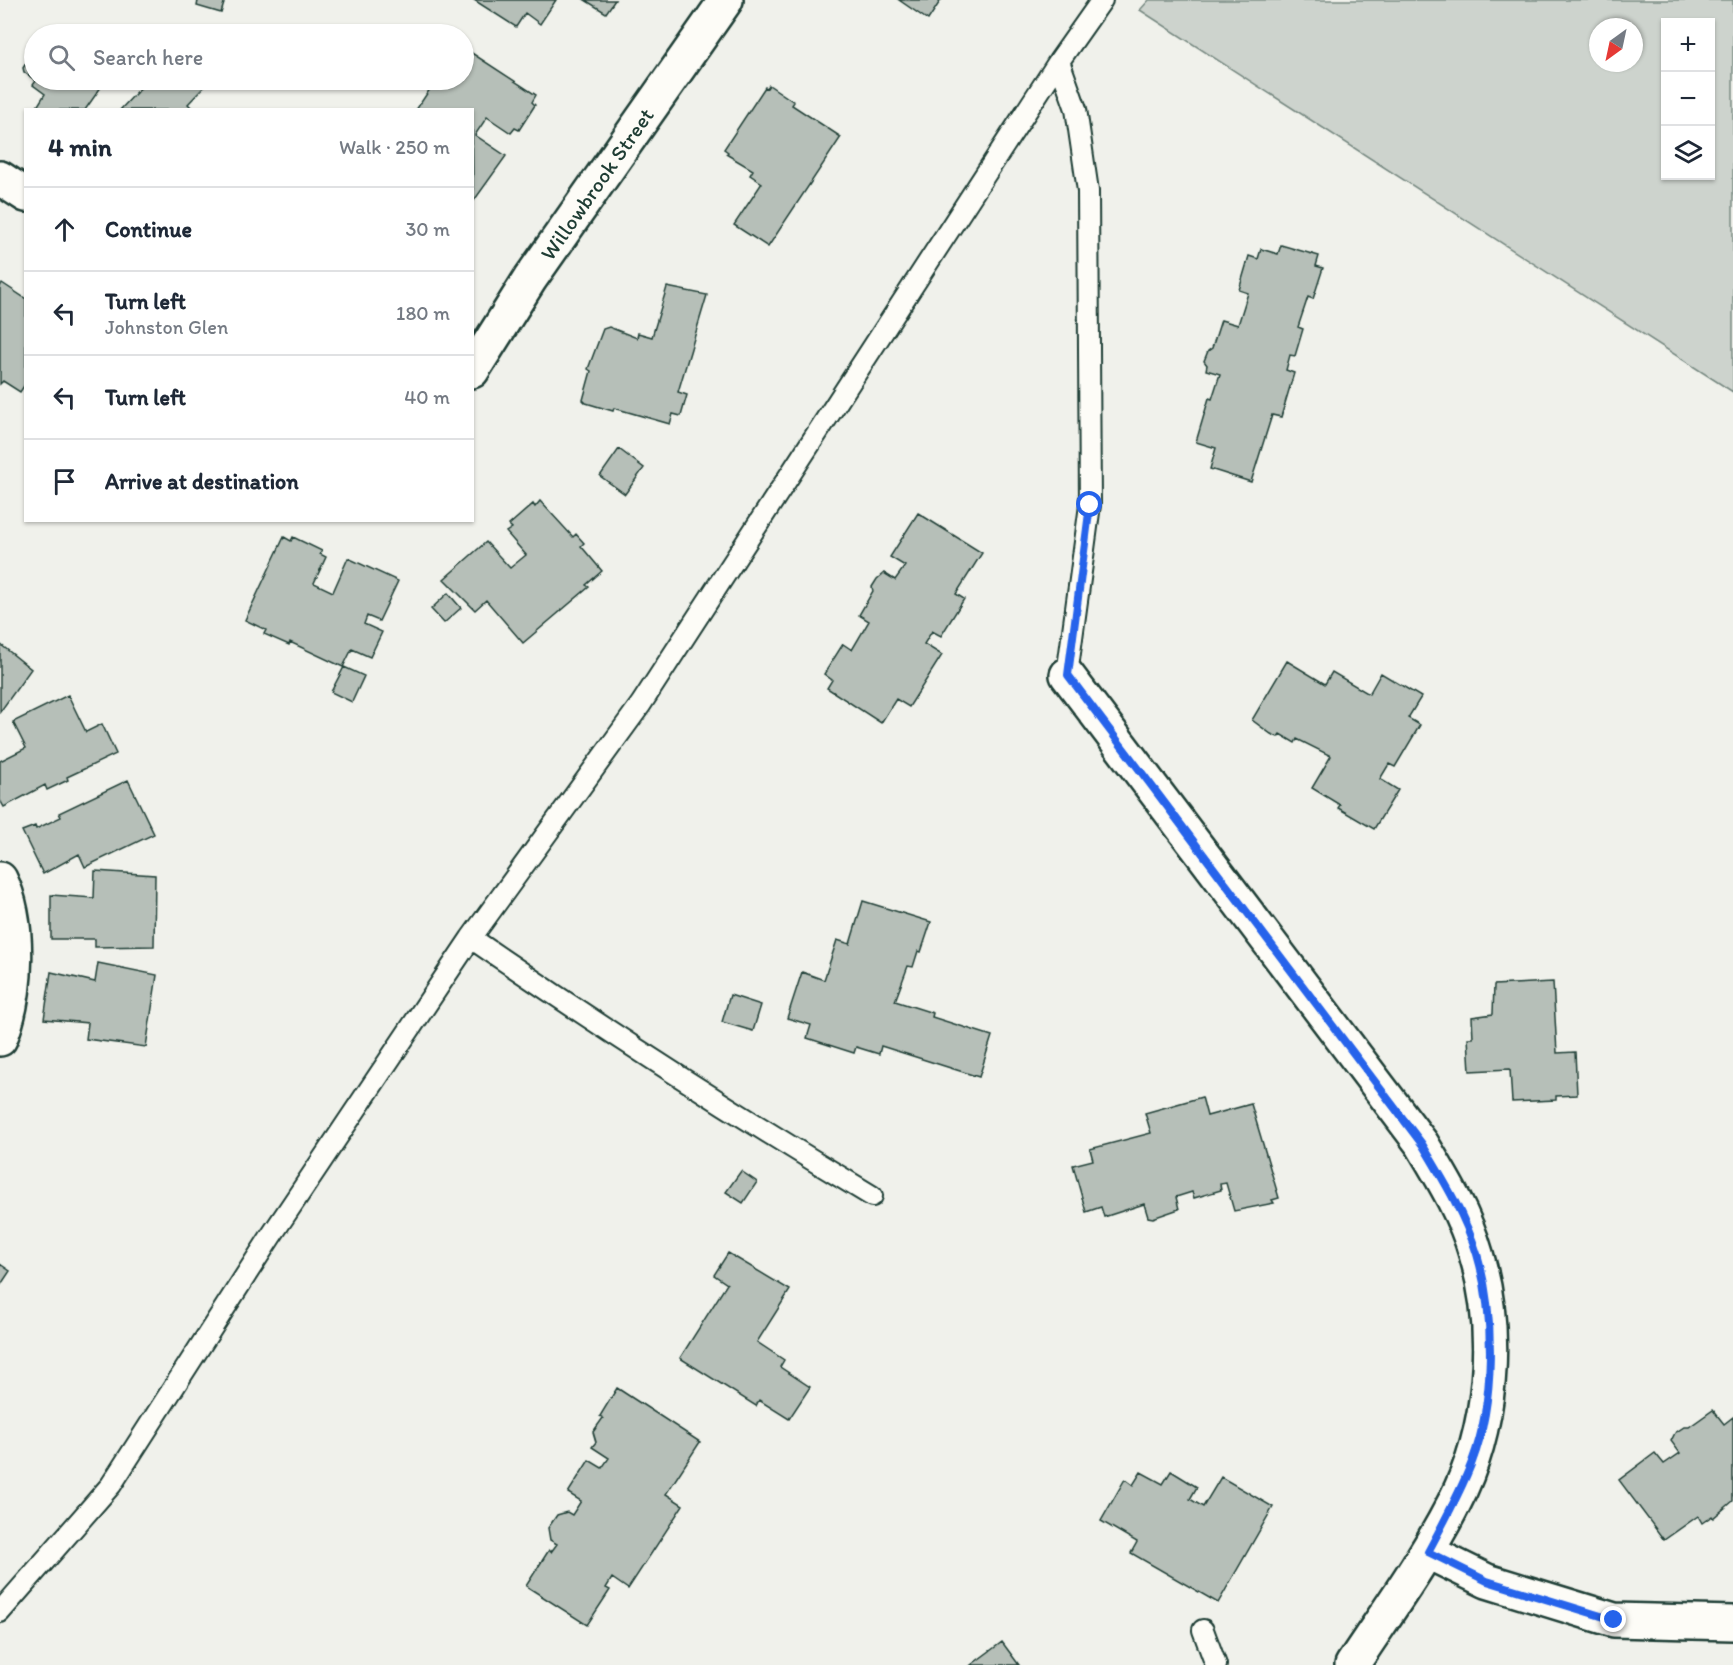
<!DOCTYPE html>
<html lang="en">
<head>
<meta charset="utf-8">
<style>
	body { margin:0; font-family:Itim,sans-serif; background:#f2f2f3; color:#1f2937 }
	.controls { position:absolute; right:18px; top:18px; display:grid; overflow:hidden; border-radius:0px; box-shadow:0 2px 4px #0004 }
	.controls button { width:54px; height:54px; display:grid; place-items:center; padding:0; border:0; border-bottom:2px solid #e0e1e3; background:#fff; color:#1f2937; font:30px sans-serif }
	.compass { position:absolute; left:1589px; top:18px; width:54px; height:54px; border-radius:50%; background:#fff; box-shadow:0 2px 4px #0004; rotate:213deg }
	.stop { position:absolute; width:18px; height:18px; margin:-14px; border:4px solid #2563eb; border-radius:50%; background:#fff }
	.stop.end { background:#2563eb; border-color:#fff; box-shadow:0 2px 6px #0008 }
	.list { margin:0; padding:0; list-style:none }
	h2 { display:flex; justify-content:space-between; align-items:center; height:78px; margin:0; padding:0 24px; font-size:26px }
	h2 small { font-size:20px; font-weight:400; color:#747a83 }
	.list li { display:grid; grid-template-columns:39px 1fr auto; gap:18px; align-items:center; box-sizing:border-box; height:84px; padding:0 24px; border-top:2px solid #e0e1e3 }
	.list b { display:block; font-size:22px; white-space:nowrap }
	.list p { margin:0; font-size:20px; white-space:nowrap; color:#747a83 }
	.list em { font-size:20px; font-style:normal; color:#747a83 }
	.icon { flex:none; width:33px; height:33px; fill:none; stroke:currentColor; stroke-width:2; stroke-linecap:round; stroke-linejoin:round }
	.map { position:relative; flex:none; width:1733px; height:1665px; overflow:hidden }
	.search { position:absolute; background:#fff; box-shadow:0 2px 4px #0004; left:24px; top:24px; width:450px; height:66px; display:flex; align-items:center; gap:15px; box-sizing:border-box; padding:0 21px; border-radius:33px; color:#747a83; font-size:22px }
	.panel { position:absolute; background:#fff; box-shadow:0 2px 4px #0004; left:24px; top:108px; width:450px; height:414px; border-radius:0px }
	.map>svg:first-child { display:block }
	.green { fill:#cdd3cd; stroke:#768880; stroke-width:1.5; fill-rule:evenodd }
	.building { fill:#b6bfb8; stroke:#1f3d34; stroke-width:1.5 }
	.lines { fill:none; stroke-linecap:round; stroke-linejoin:round }
	.service-casing { stroke:#1f3d34; stroke-width:24 }
	.minor-casing { stroke:#1f3d34; stroke-width:38 }
	.service { stroke:#fdfcf7; stroke-width:20 }
	.minor { stroke:#fdfcf7; stroke-width:33 }
	.route { stroke:#2563eb; stroke-width:8 }
	.labels { text-anchor:middle; dominant-baseline:central; stroke-width:4.5; stroke-linejoin:round; paint-order:stroke }
	.street-label { font-size:22px; fill:#1f3d34; stroke:#fdfcf7 }
</style>
</head>
<body>
<div class="map">
<svg width="1733" height="1665" viewBox="0 0 1733 1665">
	<rect width="100%" height="100%" fill="#f0f1eb"/>
	<filter id="ink" filterUnits="userSpaceOnUse"><feTurbulence type="fractalNoise" baseFrequency=".0167" numOctaves="2"/><feDisplacementMap in="SourceGraphic" scale="12" xChannelSelector="R" yChannelSelector="G"/><feConvolveMatrix kernelMatrix="1 2 1 2 8 2 1 2 1" color-interpolation-filters="sRGB"/></filter>
	<g filter="url(#ink)">
		<path class="green" d="M1149,0H1733V392L1140,10ZM1666,22H1710V176H1666ZM1598,27H1634V63H1598Z"/>
		<path class="building" d="M195,0H225L221,13L197,6L198,1Z
			M474,0H556L540,24L525,13L516,27Z
			M585,0H615L606,13Z
			M899,0H941L928,20Z
			M464,48L536,95L532,102L535,105L519,130L515,128L511,133L487,117L475,135L506,156L473,202L472,110H416L432,86L429,84L432,80H464Z
			M34,51V80H106L85,110H35L45,94L33,85L36,81L24,72L23,68Z
			M148,80H196L204,87L188,104L194,110H120Z
			M769,85L794,102L792,105L841,137L768,247L734,225L762,183L750,175L753,170L726,154L728,152L724,149L765,87L767,88Z
			M1281,245L1319,256L1316,266L1323,268L1313,299L1308,297L1298,327L1303,329L1295,356L1290,355L1286,370L1294,373L1281,417L1272,415L1251,482L1210,469L1216,448L1196,442L1209,398L1212,399L1220,374L1206,370L1207,365L1204,361L1208,351L1212,348L1221,320L1238,325L1248,293L1239,290L1249,256L1258,259L1261,249L1278,254Z
			M2,283L26,299V383L20,392L3,381L0,384V287Z
			M667,287L707,295L678,392L687,395L681,416L673,414L670,424L614,408L613,411L586,403L583,400L591,371L588,369L603,329L609,327L637,338L638,333L652,337Z
			M619,449L644,468L625,494L600,476Z
			M540,501L573,537L576,534L584,543L581,546L602,571L586,585L589,587L523,643L486,600L475,610L444,579L486,542L510,568L526,555L506,532L512,528L509,525L533,504L535,507Z
			M918,513L982,553L956,594L964,599L941,636L932,631L924,644L942,655L909,707L896,699L881,723L827,688L832,680L824,674L843,644L852,650L869,621L859,615L873,591L872,587L877,579L884,573L895,580L905,566L890,557Z
			M284,537L291,541L293,537L322,551L320,554L326,557L314,583L333,592L348,558L398,581L379,621L367,616L364,624L382,632L370,657L352,649L343,667L290,642L289,645L264,634L266,630L245,620Z
			M448,593L461,608L444,623L431,609Z
			M0,644L31,669L0,712Z
			M1287,661L1325,684L1332,672L1369,694L1381,673L1421,697L1408,718L1420,725L1395,767L1389,764L1380,779L1398,790L1374,829L1338,808L1340,805L1312,788L1331,756L1297,739L1295,743L1280,734L1278,737L1271,734L1252,720Z
			M344,667L364,676L352,702L331,692Z
			M68,695L86,732L102,724L116,754L67,777L68,780L47,790L45,785L4,807L0,800V761L26,748L13,722Z
			M128,780L154,834L85,867L79,854L43,874L22,831L35,826L36,829L61,817L59,813Z
			M95,871L155,875L154,946L95,947V939H51V895L94,898Z
			M863,901L931,922L921,952L918,951L913,967L908,966L895,1001L933,1013L932,1017L992,1036L979,1077L881,1046L879,1054L856,1047L854,1053L807,1038L811,1025L787,1018L802,972L824,980L837,940L850,944Z
			M98,963L157,975L146,1047L86,1039L88,1023L44,1019L51,972L95,982Z
			M1553,982L1557,1053L1575,1052L1577,1095L1556,1096V1100L1512,1102L1510,1069L1470,1071L1468,1038H1473L1472,1017L1493,1014L1494,985Z
			M730,995L761,1005L753,1031L722,1022Z
			M1202,1097L1207,1116L1251,1104L1279,1198L1272,1200L1274,1203L1234,1211L1226,1183L1220,1184L1221,1190L1194,1198L1192,1192L1176,1197L1179,1209L1153,1218L1148,1217L1144,1204L1104,1217L1101,1207L1086,1212L1073,1165L1093,1160L1090,1149L1151,1133L1145,1113Z
			M741,1171L757,1182L743,1203L726,1192Z
			M728,1253L790,1290L757,1342L784,1360L780,1367L810,1387L789,1419L759,1400L756,1406L680,1358L727,1284L714,1275Z
			M0,1264L10,1271L0,1286Z
			M617,1388L700,1442L666,1494L683,1505L628,1589L612,1578L606,1588L610,1590L587,1625L526,1586L549,1550L551,1552L557,1544L550,1540L548,1528L557,1515L567,1512L572,1515L581,1501L568,1493L589,1460L602,1468L609,1458L592,1447L596,1442L593,1432L603,1418L600,1416Z
			M1713,1410L1724,1424L1733,1417V1501L1713,1518L1712,1516L1702,1523L1698,1516L1664,1540L1619,1480L1655,1453L1664,1464L1680,1453L1671,1441L1675,1433L1684,1427H1689Z
			M1171,1471L1197,1487L1190,1499L1203,1507L1221,1477L1273,1507L1218,1603L1131,1553L1137,1542L1101,1521L1125,1479L1133,1485L1141,1472L1163,1484Z
			M1002,1642L1019,1665H971Z"/>
		<g class="lines">
			<defs>
				<path id="service" d="M1059,61L1076,109L1088,191L1090,505L1067,675
					M471,938C602,1028 735,1114 872,1196
					M0,1612L111,1485L271,1236L471,938L641,704L1059,61L1102,0
					M1203,1630L1216,1665"/>
				<path id="minor" d="M0,178L26,195
					M472,371L530,279L726,0
					M1067,675L1422,1144C1443,1179 1465,1215 1476,1254C1500,1333 1492,1430 1454,1503C1425,1560 1387,1612 1352,1665
					M0,879C21,921 18,996 0,1039
					M1428,1552L1487,1581L1614,1620L1733,1623"/>
			</defs>
			<use href="#service" class="service-casing"/>
			<use href="#minor" class="minor-casing"/>
			<use href="#service" class="service"/>
			<use href="#minor" class="minor"/>
		</g>
	</g>
	<g class="lines" filter="url(#ink)">
		<path class="route" d="M1090,505L1068,675L1422,1144C1443,1179 1465,1215 1477,1254C1495,1315 1495,1402 1472,1462C1460,1493 1444,1522 1428,1552L1487,1581L1614,1620"/>
	</g>
	<g class="labels">
		<g class="street-label">
			<text transform="translate(597 184) rotate(-55)">Willowbrook Street</text>
		</g>
	</g>
</svg>
<div class="controls">
<button>+</button>
<button>−</button>
<button><svg class="icon" aria-label="layers" viewBox="0 0 24 24"><path d="M12 4l9 5-9 5-9-5zM3 14l9 5 9-5"/></svg></button>
</div>
<svg class="compass" viewBox="-18 -18 36 36"><path d="M0-13l5 13h-10z" fill="#e53935"/><path d="M0 13l5-13h-10z" fill="#747a83"/></svg>
<div class="stop" style="left:1090px;top:505px"></div>
<div class="stop end" style="left:1614px;top:1620px"></div>
<div class="search"><svg class="icon" aria-label="search" viewBox="0 0 24 24"><circle cx="10" cy="10" r="6"/><path d="M15 15l6 6"/></svg>Search here</div>
<section class="panel">
<h2>4 min<small>Walk · 250 m</small></h2>
<ul class="list">
<li><svg class="icon" aria-label="ahead" viewBox="0 0 24 24"><path d="M12 20V5M6 11l6-6 6 6"/></svg><div><b>Continue</b></div><em>30 m</em></li>
<li><svg class="icon" aria-label="left" viewBox="0 0 24 24"><path d="M17 20v-9H6M10 6l-5 5 5 5"/></svg><div><b>Turn left</b><p>Johnston Glen</p></div><em>180 m</em></li>
<li><svg class="icon" aria-label="left" viewBox="0 0 24 24"><path d="M17 20v-9H6M10 6l-5 5 5 5"/></svg><div><b>Turn left</b></div><em>40 m</em></li>
<li><svg class="icon" aria-label="arrive" viewBox="0 0 24 24"><path d="M6 21V4h12l-3 4 3 4H6"/></svg><div><b>Arrive at destination</b></div></li>
</ul>
</section>
</div>
</body>
</html>
